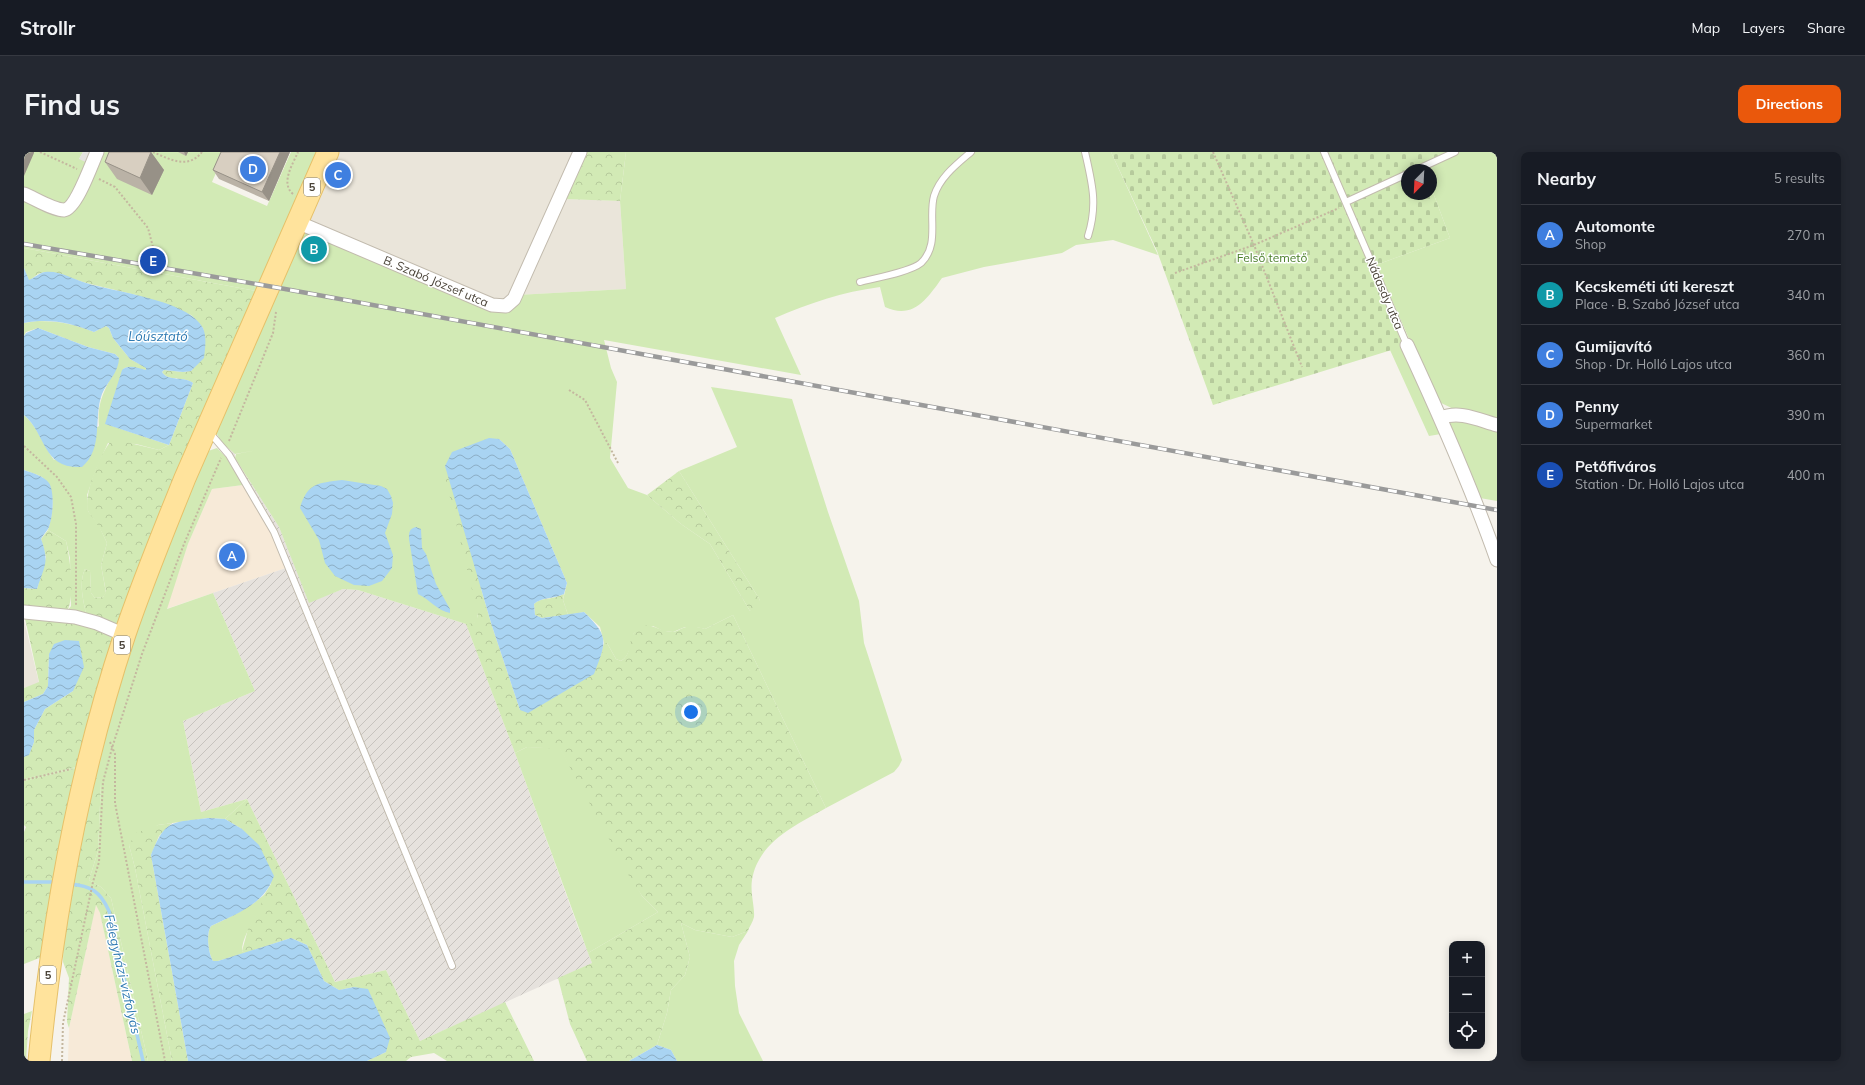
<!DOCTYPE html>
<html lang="en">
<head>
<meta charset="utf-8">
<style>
	body { margin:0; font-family:Mulish,sans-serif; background:#242831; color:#f1f3f6 }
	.controls { position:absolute; right:12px; bottom:12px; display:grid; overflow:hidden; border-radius:8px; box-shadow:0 2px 10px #0003 }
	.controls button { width:36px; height:36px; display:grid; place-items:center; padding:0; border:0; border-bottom:1px solid #363941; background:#171b24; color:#f1f3f6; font:20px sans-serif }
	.compass { position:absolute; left:1377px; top:12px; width:36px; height:36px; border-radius:50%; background:#171b24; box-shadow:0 2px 10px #0003; rotate:204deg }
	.you { position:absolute; left:667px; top:560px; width:14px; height:14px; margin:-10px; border:3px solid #fff; border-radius:50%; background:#1a73e8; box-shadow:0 0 0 6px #1a73e833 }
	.badge { display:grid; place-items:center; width:26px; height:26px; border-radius:50%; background:#ea580c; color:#fff; font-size:13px; font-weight:700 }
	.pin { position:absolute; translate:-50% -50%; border:2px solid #fff; box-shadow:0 1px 4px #0006 }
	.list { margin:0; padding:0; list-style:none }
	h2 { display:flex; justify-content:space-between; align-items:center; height:52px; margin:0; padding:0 16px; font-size:17px }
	h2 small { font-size:13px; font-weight:400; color:#9ea1a6 }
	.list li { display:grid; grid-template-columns:26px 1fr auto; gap:12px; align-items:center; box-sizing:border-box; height:60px; padding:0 16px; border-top:1px solid #363941 }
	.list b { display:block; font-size:15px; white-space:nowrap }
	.list p { margin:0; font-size:13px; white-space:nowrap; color:#9ea1a6 }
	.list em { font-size:13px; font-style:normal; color:#9ea1a6 }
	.icon { flex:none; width:22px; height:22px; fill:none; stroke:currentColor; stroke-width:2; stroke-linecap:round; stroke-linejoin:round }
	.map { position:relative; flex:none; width:1473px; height:909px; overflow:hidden; border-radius:8px }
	header { display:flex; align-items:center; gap:24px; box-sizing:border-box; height:56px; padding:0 20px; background:#171b24; border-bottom:1px solid #363941 }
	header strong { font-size:19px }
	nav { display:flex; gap:22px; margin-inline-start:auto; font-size:14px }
	.intro { display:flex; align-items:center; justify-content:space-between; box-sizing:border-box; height:96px; padding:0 24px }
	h1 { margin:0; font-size:28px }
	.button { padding:10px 18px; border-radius:8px; background:#ea580c; color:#fff; font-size:14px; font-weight:700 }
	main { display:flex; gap:24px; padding:0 24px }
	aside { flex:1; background:#171b24; border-radius:8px; box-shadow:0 2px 10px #0003 }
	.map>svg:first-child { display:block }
	.residential { fill:#eae5da }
	.commercial { fill:#f7ead8 }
	.industrial { fill:url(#industrial-furrows) }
	.green { fill:#d2eab5 }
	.forest { fill:url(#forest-crowns) }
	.cemetery { fill:url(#cemetery-stones) }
	.parking { fill:#e5e3e0 }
	.water { fill:url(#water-waves) }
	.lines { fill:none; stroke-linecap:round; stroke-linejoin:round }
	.stream { stroke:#a9d4f2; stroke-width:3.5 }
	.lane-casing { stroke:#c2bbae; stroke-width:8 }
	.street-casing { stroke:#c2bbae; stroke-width:15 }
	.primary-casing { stroke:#e6c16a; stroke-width:23 }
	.path { stroke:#c4b79f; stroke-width:2; stroke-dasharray:2 2; stroke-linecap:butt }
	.lane { stroke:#fff; stroke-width:6 }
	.street { stroke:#fff; stroke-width:13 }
	.primary { stroke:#ffe39c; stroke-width:21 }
	.rail-casing { stroke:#9a9a9a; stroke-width:4.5 }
	.rail { stroke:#fff; stroke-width:3; stroke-dasharray:9; stroke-linecap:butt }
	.wall { fill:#bab2a6 }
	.shaded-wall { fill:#979187 }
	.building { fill:#d8cfc1; stroke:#979187 }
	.labels { text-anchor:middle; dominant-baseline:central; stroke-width:3; stroke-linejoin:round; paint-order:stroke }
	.shield { fill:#fff; stroke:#817c74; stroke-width:1 }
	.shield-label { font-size:11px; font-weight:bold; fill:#4b4439 }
	.park-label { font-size:12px; fill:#4a7f2a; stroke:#fff }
	.street-label { font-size:12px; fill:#4b4439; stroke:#fff }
	.water-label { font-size:13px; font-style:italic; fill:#2e7ab2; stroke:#fff }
</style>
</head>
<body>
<header>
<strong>Strollr</strong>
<nav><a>Map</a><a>Layers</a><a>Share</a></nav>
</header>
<div class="intro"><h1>Find us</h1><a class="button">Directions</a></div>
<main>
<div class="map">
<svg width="1473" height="909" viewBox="0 0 1473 909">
	<defs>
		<pattern id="industrial-furrows" width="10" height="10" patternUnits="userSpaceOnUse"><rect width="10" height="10" fill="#e6e2dd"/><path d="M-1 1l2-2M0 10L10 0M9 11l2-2" fill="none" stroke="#c7c3be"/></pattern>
		<pattern id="forest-crowns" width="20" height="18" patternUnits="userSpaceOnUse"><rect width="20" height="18" fill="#d2eab5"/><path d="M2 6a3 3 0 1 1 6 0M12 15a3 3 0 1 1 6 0" fill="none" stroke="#b6ca9c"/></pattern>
		<pattern id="cemetery-stones" width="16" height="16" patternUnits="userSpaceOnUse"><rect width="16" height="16" fill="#d2eab5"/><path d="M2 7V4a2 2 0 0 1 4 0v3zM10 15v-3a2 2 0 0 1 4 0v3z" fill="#b6ca9c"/></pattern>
		<pattern id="water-waves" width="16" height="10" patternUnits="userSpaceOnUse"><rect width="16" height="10" fill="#a9d4f2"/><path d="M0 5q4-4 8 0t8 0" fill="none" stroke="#8caec5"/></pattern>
	</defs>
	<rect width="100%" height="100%" fill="#f6f3ec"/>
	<path class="residential" d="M305,0H558L539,47L596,49L602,137L493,143L484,154L275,68Z
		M0,468L15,531L0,536Z"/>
	<path class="commercial" d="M219,333L247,379L262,416L142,457L164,392L188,337Z
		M72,752L76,761L108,909H44L45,876Z"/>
	<path class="industrial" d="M203,295L211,302V306L255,375L285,450L319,437L334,438L442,472L491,601L555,778L568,811L396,889L362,818L311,830L223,647L177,660L159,569L231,539L189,441L262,416L247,379L200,302Z"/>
	<path class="green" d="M0,0H59L55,7L73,0H201L188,30L243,54L267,0H305L275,68L479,155L493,143L602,137L596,49L602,0H1087L1134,103L1089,88L1052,93L1038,101L960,115L918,126C903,147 889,168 861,155L856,135C818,140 786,151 751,166L777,223L580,188L587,216L593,230L586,306L604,336L623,343L657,372L686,392L726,459L736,448L655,319L713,295L687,235L768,247L804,360L835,449L840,491L878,608L875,614L870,620L802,656L709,463L681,477L672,475H661L649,480L639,479L629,474L610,481C607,491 606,504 597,509L592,507L583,491H580L576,475L560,460L544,463L539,448L543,431L486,297L475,287L453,469L448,472H442L334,438L319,437L285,451L255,375L211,306L212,302L249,295L211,302L203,295L202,298L181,261L232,139L0,96Z
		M1426,0H1473V271L1438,261L1413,249L1352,113L1426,86L1407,35V18H1401L1398,12Z
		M13,169C34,169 51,172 70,180L82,174L85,176L89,186L106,207L123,216L122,218L106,215L100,216L82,272L145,293L135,298L112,292L84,291L72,317L63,343L64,359L74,372L83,391L77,413L82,441L79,445L71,446L67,441L66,419L61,417C54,432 60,451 63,466L42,461L47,454L46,406L42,389L24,378C29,361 33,338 18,325C13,322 5,320 0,318V263C14,275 19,293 30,308L75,274C72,244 86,233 95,206L91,202L64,195L14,176L2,180L0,184V171Z
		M1377,194L1417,282L1405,284L1366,198Z
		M1428,268L1473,275V349L1450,345L1422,273Z
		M193,296L202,305L219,333L188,337L164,392L143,457L189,441L231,539L159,569L177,660L223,647L201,667L184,666L134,673L105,693L111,716L148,909H124L87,746L77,735L65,728L74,699L77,630L69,629L104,503L144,393L184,299Z
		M503,595L536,596L618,744L634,760L564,801L491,601Z
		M53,615V616L0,629V627Z
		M240,743C241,759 218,778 218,799L221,801L194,809H189C184,801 182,781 187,774C206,765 224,757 240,743Z
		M657,771L671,778L708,785L724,779L715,793L710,809L711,834L715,861L739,909H653L647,898L633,893L643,861L647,838L661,823L666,805Z"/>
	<path class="forest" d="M558,0H602L596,49L539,47Z
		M0,96L232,139L97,471L89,475L63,466C60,451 54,432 61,417L66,419L67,441L71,446L79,445L82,440L77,413L83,391C80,385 77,378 73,372C71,368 66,363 64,359C59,343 77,298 89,287L135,298L145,293L169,231C160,224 144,230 138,220L140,218L159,220L167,219L173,212L181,189L179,176L167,163L112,143L62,131L31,121L21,120L14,122L5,129L0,116Z
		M421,314L468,474L496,558L576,505L580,491H583L592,507L597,509C608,502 604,490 610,481C622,465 634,480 648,480C652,480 656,477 659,476C667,473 674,475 681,477L709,463L802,656C772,673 734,690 728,728C726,740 731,756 730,765C729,770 725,775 724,779L708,785L671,778L657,771L666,805L661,823L647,838L643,861L633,893L605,909H563L546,872L534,826L568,811L564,801L634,760L618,744L605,724L536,597L503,595L491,601L442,472C450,472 452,470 454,463L421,325Z
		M655,319L736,448L733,456L726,459L686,392L657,372L623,343Z
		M24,378L42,389C46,407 52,446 42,461L0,458V436L13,437L22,405L17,387Z
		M540,442L539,448L544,463L518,466L511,463L510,452C517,445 529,448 540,442Z
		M0,462L73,473L92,487L53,615L0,627V605L5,602L10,590V578L21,557L49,539L25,502L24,534L19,542L0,550V536L15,530Z
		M53,616L32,730L0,729V680L2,675L0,673V629Z
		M74,625H76L77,630L74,699L65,728L77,735L87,746L124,909H108L76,761L72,753L45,876L43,870L45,826L39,810L40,772L69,629Z
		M223,647L311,830L362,818L396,889L481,850L510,909H423L410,901L387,905L382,909H343L362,900L330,835L315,838L300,829L283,793L267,786L221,801L218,799L224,777L236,756L240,743L247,732L218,677L201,667Z
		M148,671L135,684L127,703L164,909H148L111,716L105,693L112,681L134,673Z
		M23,730L32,731L18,805L0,812V731Z
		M8,859L4,879L2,909H0V862Z"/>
	<path class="cemetery" d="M1087,0H1426L1398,12L1401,18H1383V42H1407V35L1426,86L1352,113L1387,192L1189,253L1133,99Z"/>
	<path class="parking" d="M59,0H71L66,12L55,7Z"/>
	<path class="water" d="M0,116L5,128C11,126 14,121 21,120C34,118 49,127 62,131C90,140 165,148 179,176C183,185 181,197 180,206L167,219L159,220L140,218L138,220C144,230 161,224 169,231L145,293L81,272L98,218C104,212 114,216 122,218V216L106,207L89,186L85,176L82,174L70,180C47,171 26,166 0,171Z
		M14,176L64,195L91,202L95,206C95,220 83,230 78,242C69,266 80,296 58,315C18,317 23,283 0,263V184L2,181Z
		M465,286L475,287L486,297L543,431L540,442C530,447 517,445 510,452L511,463L518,466L560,460C586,485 582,490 570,522L504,561L496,558L468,474L421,314L428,300Z
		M0,318C8,321 20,324 25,331C31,340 29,367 24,377C22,380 19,383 17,387C26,411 20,414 13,437L0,436Z
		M318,328L357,334L363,337L367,344L369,351L368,362L361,381L369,403L368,416L358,429L345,434L330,433L311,424L301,411L295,388L276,356C283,331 294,331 318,328Z
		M392,375L397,377L398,396L402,402L412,432L426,457V461C414,459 405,447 394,442L385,387C385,380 385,377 392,375Z
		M41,488L55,489L60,515L49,539L21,557L10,578V590L5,603L0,605V550L19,542L24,534L25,502L30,492Z
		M184,666L201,667L218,677L235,693L250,724C240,753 212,762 187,774C182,781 184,801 189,809H194L267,786L283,793L300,829L315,838L330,835L344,837L366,886L362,900L343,909H164L127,703C142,666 148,671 184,666Z
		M633,893L647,898L653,909H605Z"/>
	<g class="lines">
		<path class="stream" d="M0,730H32
			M46,732C67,734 76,739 85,759L119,909"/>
		<defs>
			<path id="lane" d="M1061,0C1068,31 1074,52 1064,84
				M1300,0L1383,193
				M1392,18L1431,0
				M1322,50L1383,22
				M836,130C851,126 886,120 897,111C916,93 904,65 910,44C916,25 933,12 947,0
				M186,281L205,303L250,380L428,814"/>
			<path id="street" d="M0,42C10,46 29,58 40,58C52,57 68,11 73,0
				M273,70L468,153L482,154L490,147L556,0
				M1383,193C1416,264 1447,334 1473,408
				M1417,266C1435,258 1455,268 1473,273
				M0,460L51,465L73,471L101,483"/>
			<path id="primary" d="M15,909C29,764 55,620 101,482C119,429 140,378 161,326L304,0"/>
		</defs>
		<use href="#lane" class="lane-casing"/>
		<use href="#street" class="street-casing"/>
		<use href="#primary" class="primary-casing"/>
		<path class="path" d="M16,0L53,17
			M129,0C145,7 164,18 178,0
			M1189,0L1230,93L1278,215
			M75,27L91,35L124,76L130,99L136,112
			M269,42C256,31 269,12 274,0
			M1151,121L1230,93L1315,56
			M545,238L561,248L594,311
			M205,289L249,181L252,160
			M0,294L33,325L47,345L52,372V454
			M86,590L91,602V651L141,909
			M0,628L47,617
			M38,909L39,871L69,730L75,710L79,630L88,596L118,502L160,392L197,306"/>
		<use href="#lane" class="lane"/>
		<use href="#street" class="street"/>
		<use href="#primary" class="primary"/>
		<defs>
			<path id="rail" d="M0,92L261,137L1473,358"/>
		</defs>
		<use href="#rail" class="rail-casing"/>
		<use href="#rail" class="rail"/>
	</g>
	<path class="wall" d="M127,0L140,18L128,43L93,27L81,10Z
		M154,0H164L162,4Z
		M266,0L245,49L195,27L189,18Z"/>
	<path class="shaded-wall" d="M0,0H10V1L0,24Z
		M127,0L140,18L128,43L116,26Z
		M160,0H164L162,4Z
		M256,0H266L245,49L238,40Z"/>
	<path class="building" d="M85,0H127L116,26L81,10Z
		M197,0H256L238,40L189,18Z"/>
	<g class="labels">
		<g class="shield">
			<rect x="280" y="26" width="16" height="18" rx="3"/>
			<rect x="90" y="484" width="16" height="18" rx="3"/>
			<rect x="16" y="814" width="16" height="18" rx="3"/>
		</g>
		<g class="shield-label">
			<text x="288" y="35">5</text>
			<text x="98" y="493">5</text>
			<text x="24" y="823">5</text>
		</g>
		<g class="park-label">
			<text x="1248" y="105">Felső temető</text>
		</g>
		<g class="street-label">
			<text transform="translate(412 129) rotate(23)">B. Szabó József utca</text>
			<text transform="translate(1361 141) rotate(67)">Nádasdy utca</text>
		</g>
		<g class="water-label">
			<text x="134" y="184">Lóúsztató</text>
			<text transform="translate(99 822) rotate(77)">Félegyházi-vízfolyás</text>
		</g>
	</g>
</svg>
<div class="controls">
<button>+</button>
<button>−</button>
<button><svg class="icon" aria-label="locate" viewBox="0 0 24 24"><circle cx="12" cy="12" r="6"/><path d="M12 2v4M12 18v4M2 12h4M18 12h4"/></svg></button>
</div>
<svg class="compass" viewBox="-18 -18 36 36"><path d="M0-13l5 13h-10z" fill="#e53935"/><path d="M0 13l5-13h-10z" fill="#9ea1a6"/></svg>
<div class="you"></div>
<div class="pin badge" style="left:208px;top:404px;background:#3f7fe0">A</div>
<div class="pin badge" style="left:290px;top:97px;background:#0f9aa8">B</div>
<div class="pin badge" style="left:314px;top:23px;background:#3f7fe0">C</div>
<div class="pin badge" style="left:229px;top:17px;background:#3f7fe0">D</div>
<div class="pin badge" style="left:129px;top:109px;background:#1a4fb4">E</div>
</div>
<aside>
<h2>Nearby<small>5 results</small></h2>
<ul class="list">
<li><span class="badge" style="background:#3f7fe0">A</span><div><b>Automonte</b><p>Shop</p></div><em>270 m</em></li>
<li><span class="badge" style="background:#0f9aa8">B</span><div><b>Kecskeméti úti kereszt</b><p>Place · B. Szabó József utca</p></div><em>340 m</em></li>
<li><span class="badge" style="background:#3f7fe0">C</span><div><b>Gumijavító</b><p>Shop · Dr. Holló Lajos utca</p></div><em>360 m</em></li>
<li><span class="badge" style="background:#3f7fe0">D</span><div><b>Penny</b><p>Supermarket</p></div><em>390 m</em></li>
<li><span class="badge" style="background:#1a4fb4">E</span><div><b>Petőfiváros</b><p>Station · Dr. Holló Lajos utca</p></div><em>400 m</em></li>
</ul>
</aside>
</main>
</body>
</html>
